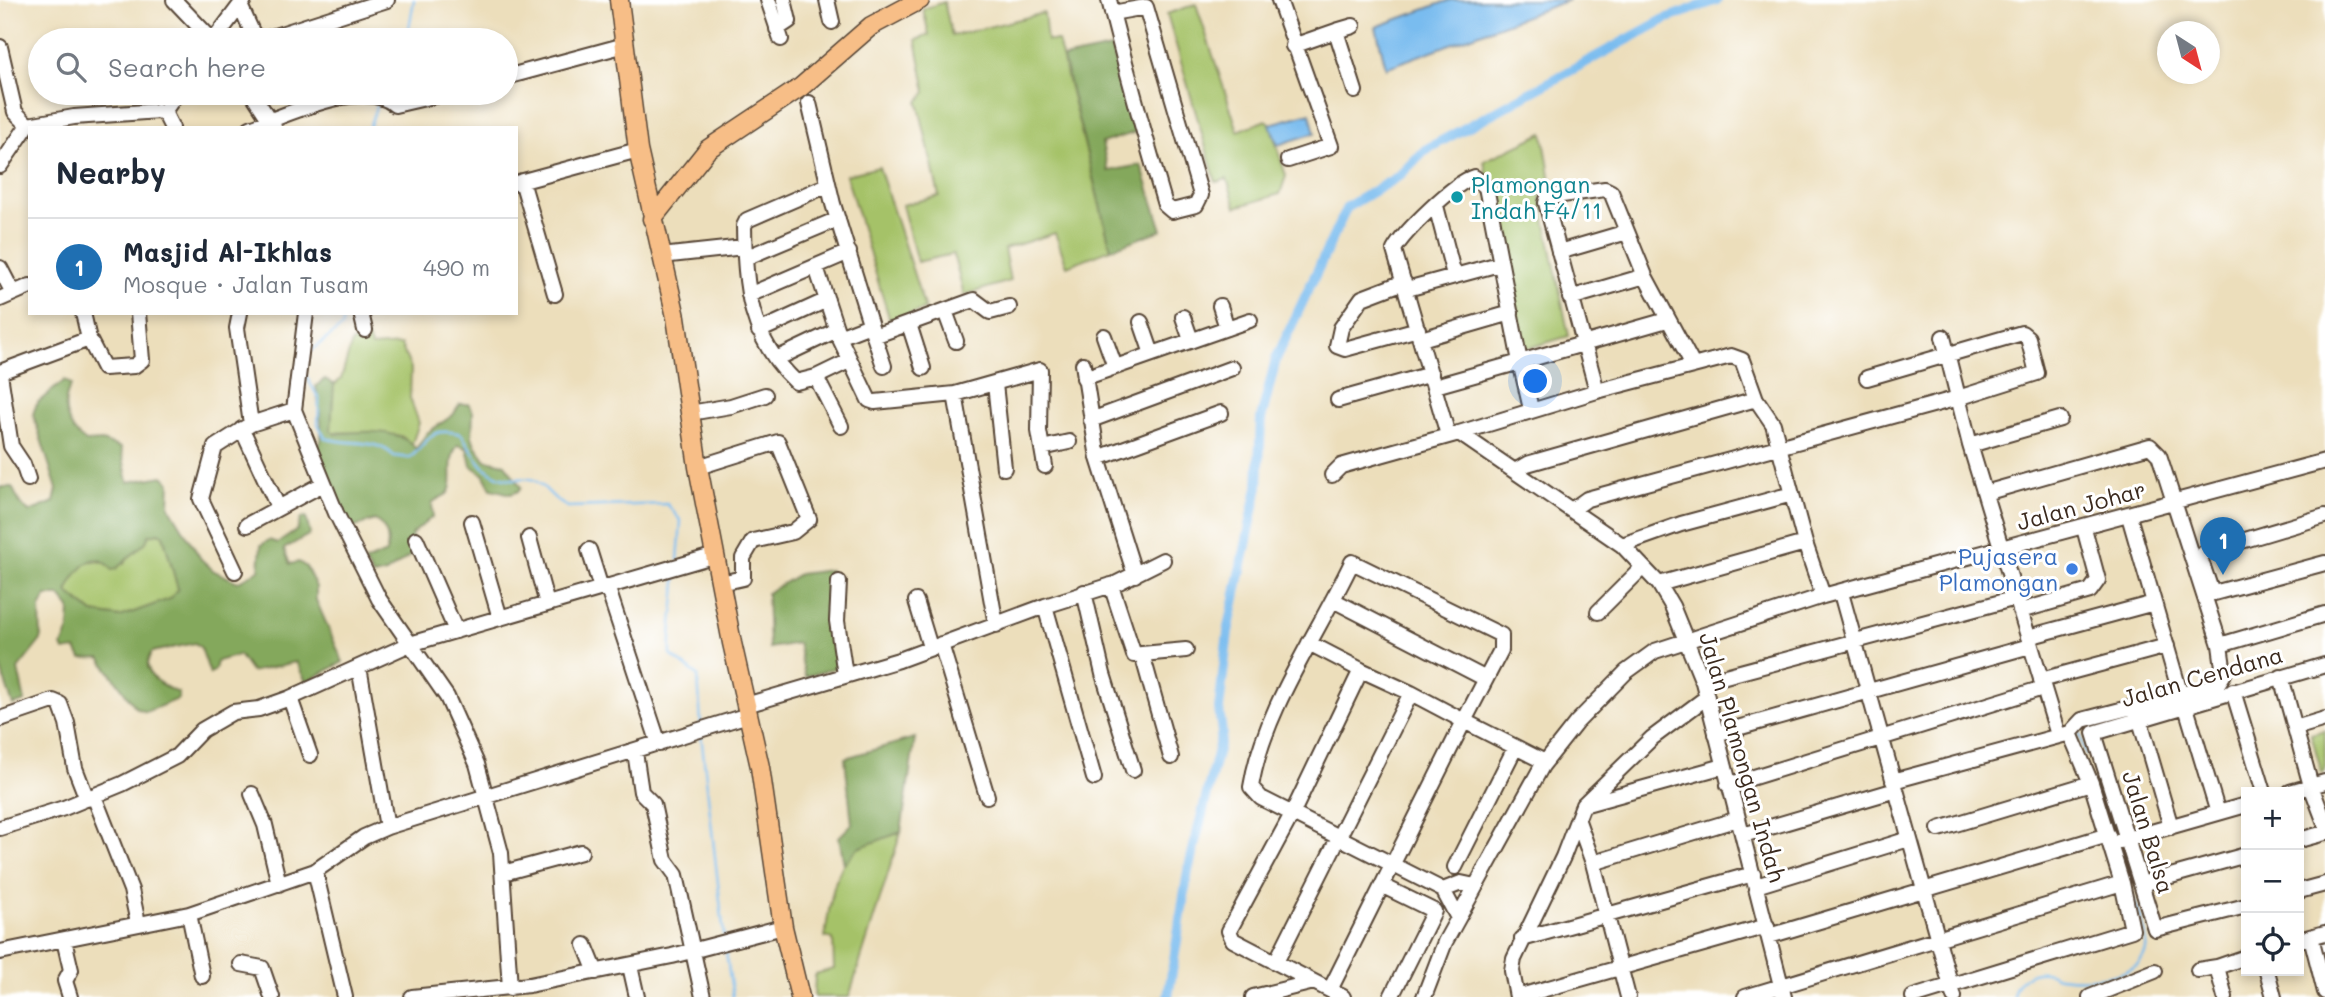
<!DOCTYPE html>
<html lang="en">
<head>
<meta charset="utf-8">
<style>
	body { margin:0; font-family:Mali,sans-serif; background:#f2f2f3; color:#1f2937 }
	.controls { position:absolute; right:21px; bottom:21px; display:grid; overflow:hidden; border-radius:0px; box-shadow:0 4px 10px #0003 }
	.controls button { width:63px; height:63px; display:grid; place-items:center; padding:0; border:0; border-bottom:2px solid #e0e1e3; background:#fff; color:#1f2937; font:35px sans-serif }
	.compass { position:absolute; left:2157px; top:21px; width:63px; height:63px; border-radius:50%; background:#fff; box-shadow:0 4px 10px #0003; rotate:144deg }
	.you { position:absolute; left:1536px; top:382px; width:24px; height:24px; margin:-18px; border:5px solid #fff; border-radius:50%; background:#1a73e8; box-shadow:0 0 0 10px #1a73e833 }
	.badge { display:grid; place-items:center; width:46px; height:46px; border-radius:50%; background:#1f6fb2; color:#fff; font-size:23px; font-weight:700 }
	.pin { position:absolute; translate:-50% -58px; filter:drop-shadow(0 2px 4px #0008) }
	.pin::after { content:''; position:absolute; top:37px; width:24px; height:21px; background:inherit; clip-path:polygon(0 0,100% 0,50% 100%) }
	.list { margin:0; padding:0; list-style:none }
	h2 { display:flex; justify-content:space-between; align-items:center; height:91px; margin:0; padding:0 28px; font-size:30px }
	h2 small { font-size:23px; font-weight:400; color:#747a83 }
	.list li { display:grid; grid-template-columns:46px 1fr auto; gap:21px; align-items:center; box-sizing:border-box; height:98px; padding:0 28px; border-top:2px solid #e0e1e3 }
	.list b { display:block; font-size:26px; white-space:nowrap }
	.list p { margin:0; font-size:23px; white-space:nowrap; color:#747a83 }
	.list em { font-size:23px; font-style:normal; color:#747a83 }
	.icon { flex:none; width:38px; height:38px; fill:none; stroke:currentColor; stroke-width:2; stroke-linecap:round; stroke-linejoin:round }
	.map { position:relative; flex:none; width:2325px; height:997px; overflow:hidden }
	.search { position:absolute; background:#fff; box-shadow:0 4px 10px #0003; left:28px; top:28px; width:490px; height:77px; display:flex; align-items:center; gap:18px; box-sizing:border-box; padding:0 24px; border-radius:38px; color:#747a83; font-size:26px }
	.panel { position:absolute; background:#fff; box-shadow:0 4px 10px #0003; left:28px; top:126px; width:490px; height:189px; border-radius:0px }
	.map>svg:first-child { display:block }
	.green { fill:#a5c268; stroke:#707643; stroke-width:2 }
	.forest { fill:#84a85c; stroke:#60693d; stroke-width:2; fill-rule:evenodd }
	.water { fill:#79bcef; stroke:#5a7386; stroke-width:2 }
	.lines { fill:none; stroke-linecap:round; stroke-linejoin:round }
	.stream { stroke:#79bcef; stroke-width:2.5 }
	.canal { stroke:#79bcef; stroke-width:10 }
	.minor-casing { stroke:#564536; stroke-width:18 }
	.major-casing { stroke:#564536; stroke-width:21 }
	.minor { stroke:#fff; stroke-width:14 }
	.major { stroke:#f7be87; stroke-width:18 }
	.culture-dot { fill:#0f9aa8; stroke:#fff; stroke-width:2.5 }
	.shop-dot { fill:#3f7fe0; stroke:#fff; stroke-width:2.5 }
	.labels { text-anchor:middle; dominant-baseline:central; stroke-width:6; stroke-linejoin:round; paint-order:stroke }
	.culture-label { font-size:23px; fill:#0d838f; stroke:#fff; text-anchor:start }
	.street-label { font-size:23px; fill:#3b2a1e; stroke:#fff }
	.shop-label { font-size:23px; fill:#366cbe; stroke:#fff; text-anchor:end }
</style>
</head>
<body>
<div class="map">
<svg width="2325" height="997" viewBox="0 0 2325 997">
	<rect width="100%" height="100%" fill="#fff"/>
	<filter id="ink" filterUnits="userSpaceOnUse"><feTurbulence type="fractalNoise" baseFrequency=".0143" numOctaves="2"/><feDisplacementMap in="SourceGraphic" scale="14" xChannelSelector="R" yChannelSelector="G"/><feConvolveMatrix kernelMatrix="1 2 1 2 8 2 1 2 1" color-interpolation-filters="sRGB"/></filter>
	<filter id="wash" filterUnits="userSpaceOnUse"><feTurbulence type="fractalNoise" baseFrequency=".00686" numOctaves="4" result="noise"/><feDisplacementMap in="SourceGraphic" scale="28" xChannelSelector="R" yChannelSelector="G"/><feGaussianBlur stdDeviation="1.57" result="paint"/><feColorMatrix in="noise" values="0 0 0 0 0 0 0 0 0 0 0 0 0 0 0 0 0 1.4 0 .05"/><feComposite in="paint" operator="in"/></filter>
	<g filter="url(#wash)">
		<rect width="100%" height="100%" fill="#ecdebb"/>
		<path class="green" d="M944,2L952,36L1044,13L1047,41H1058L1111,249L1067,266L1055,233L1004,249L1010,281L964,295L953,254L917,262L902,205L939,196L918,102L926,92L916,40L929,35L923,9Z
			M1196,4L1238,131L1266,120L1270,124L1286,176L1280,194L1236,207L1227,179L1216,182L1167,14Z
			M1543,133L1552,187L1540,195L1569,336L1522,350L1484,161Z
			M879,167L925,309L890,321L846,175Z
			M368,338L371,347L401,345L411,369L410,398L419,423L412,444L401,436L387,434L331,432V388L341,379L352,342Z
			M158,533L163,535L178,589L170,599L120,617L93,613L67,592C83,554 87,561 124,564C132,553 142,544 149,535Z
			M2325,730V772L2322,773L2311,734Z
			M901,832L849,997H814L815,974L834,969L833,939L825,937C829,910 833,862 860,847C872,840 888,837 901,832Z"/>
		<path class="forest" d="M1111,48L1136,132L1102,143L1108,171L1141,165L1162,230L1111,249L1063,58Z
			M325,379L334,384L331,431L335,434C361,431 399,427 416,449L427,433L453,415L460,404H469L473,412L472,436L475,445L486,460L505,464L521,487L519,491L511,494L491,489L483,474L471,466L467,448L458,445C445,461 457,484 447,494C443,497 437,498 432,503L433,516L411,535L415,552L386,573L373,576L365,562L386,553C390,540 387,528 375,520L350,529L321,464L317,449L321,441V423L316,386Z
			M65,380L71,385C60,405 66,428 86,442L102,441L121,448L128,482L163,476L170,483L169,506L201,559L214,571L238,582L259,570L261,545L269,540L278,543L297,530L301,518L306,517L310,534L284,549L290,564L299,562L306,567L316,587V600L343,662L306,682L296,662L251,672L239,655L217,661L215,670L210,674L201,648L195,643L152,652C138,672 162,687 179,693L178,699L146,712L136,708L100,658L81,659L76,649L64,651L62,646L69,629L70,608L60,596H46L40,608L41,640L18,669L25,701L13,705L0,667V487H12L20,503L29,512L54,502L57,489L33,414L37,403ZM158,533L163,535L178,589L170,599L120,617L93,613L67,592C74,575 94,543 112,570L116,569L146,542L149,535Z
			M830,570L829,603L838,667L805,677L798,643L769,648L767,593L799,574Z
			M915,738L901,832L858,848L844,864L839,837L852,824L845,758Z"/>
		<path class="water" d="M1450,0H1569L1386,68L1376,27Z
			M1310,113L1315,133L1278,145L1270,124Z"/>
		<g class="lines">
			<path class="stream" d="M407,40L414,0
				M369,128L377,104
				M306,355L342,327L344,313
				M305,374L319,399L318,424L325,438C348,446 376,437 394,456L410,458C431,439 429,426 461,434C476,456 483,477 512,479C520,479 527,477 534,480C548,488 553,501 568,507L667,504L681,521L678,560
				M676,571C677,600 669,626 671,655L698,676L701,725
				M2079,731L2086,755
				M701,734L724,936
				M725,946L733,997
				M2013,997C2015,980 2031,968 2049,973C2055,974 2052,976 2059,977C2083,980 2140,981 2146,949C2149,931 2136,907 2130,891"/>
			<path class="canal" d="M1168,997L1188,871L1222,733L1219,709L1228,632L1258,487L1261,419L1276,359L1347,207L1399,176L1425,150L1665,19L1717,0"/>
		</g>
	</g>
	<g filter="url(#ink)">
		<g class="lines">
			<defs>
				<path id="minor" d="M174,0L212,40
					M768,0L781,39
					M827,0L832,22
					M1109,0C1126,69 1145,137 1165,205L1172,211L1196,205L1201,195L1146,7L1112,13
					M1279,0L1331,146L1288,160
					M240,5L253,34L262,40L387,0
					M777,29L789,21L784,0
					M1336,31L1353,26
					M214,40L244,0
					M1293,46L1336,31L1355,91
					M0,47L15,112L28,125L74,117L159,111L165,114L172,128
					M506,77L625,45
					M252,93L274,127
					M809,103L833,204L874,336L974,300L990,312L1009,307
					M163,113L177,93
					M250,128C285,116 363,77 395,105L447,93
					M0,166L28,125
					M522,181L555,294
					M516,183L638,150
					M828,185L747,220L744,226C745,287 749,338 796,382L816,377L841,426
					M1436,206L1454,275
					M1559,252L1627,232
					M661,256L744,247
					M745,258L838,219
					M816,267L839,337L869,400L875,402L955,394L996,625
					M0,268L13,293
					M1404,282L1362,298L1341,328L1337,346L1345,349L1418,329
					M1407,289L1499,264
					M749,295L849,252
					M1570,298L1645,276
					M0,299L30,286
					M1220,306L1227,328
					M945,311L956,341
					M83,313L89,339L104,368L134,366L142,360L138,313
					M240,313L237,328L251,424
					M306,313L294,410L336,513L379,599L447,697L477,764L501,853L510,988
					M361,313L365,330
					M1183,317L1191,340
					M1141,322L1152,354
					M909,324L923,368
					M759,331L827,300
					M874,336L884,366
					M1104,336L1115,367
					M839,337L870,325
					M1943,337L1970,445L2058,735
					M1421,339L1511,313
					M776,359L837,330
					M1083,364L1098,458L1135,575
					M1693,365L1645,276L1611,192L1605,189L1548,197L1546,203L1597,391L1731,356L1742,360L1756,399L1773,424L1805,543L1823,596
					M0,372L89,339
					M0,374L11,446L23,464L28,479
					M816,377L849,361
					M1084,378L1250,320
					M995,384L1004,468
					M1435,386L1520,362L1486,187L1474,177C1455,182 1403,233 1394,250L1448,435
					M955,394L1040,370L1039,431L1045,466
					M1338,400L1431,374
					M1531,409L1520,362L1667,320
					M690,413L731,406L765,395
					M1091,420L1232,368
					M242,429L278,507
					M1459,433L1597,391
					M1970,445L2060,419
					M1042,448L1069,442
					M1098,458L1221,413
					M698,467L778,442L809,519L793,532L753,541L743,558V578L721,583
					M1515,471L1527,464L1756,399
					M1332,475L1341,466L1459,433L1622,545L1659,584L1672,606L1703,682L1784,997
					M1985,493L2150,446L2159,455L2220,645L2224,674L2217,685L2082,720L2070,733
					M1573,509L1587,499L1958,398L2037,373L2028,338L2022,333L1867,378
					M2129,516L2181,696
					M2325,516L2205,552L2200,558L2211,590L2214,593L2325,563
					M472,522L500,618
					M247,525L323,484
					M529,538L547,604
					M416,539L456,631
					M1622,545L1681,524L1792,494
					M589,550L601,588
					M235,571L201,499L215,447L251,424L294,410
					M839,582L837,621L845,675
					M1659,584L1805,543
					M1111,585L1134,655L1142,654L1171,757
					M607,586L659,744
					M1084,592L1103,674L1133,770
					M1841,593L1954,997
					M1333,600L1486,679
					M916,601L930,647
					M1045,606L1094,778
					M2020,611L2090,591L2098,580L2084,528
					M1598,612L1643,567
					M2028,637L2154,603
					M1309,643L1361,670
					M2227,643L2325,614
					M941,644L987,796
					M1142,654L1186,650
					M359,667L387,827
					M2281,677L2311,786L2325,823
					M2041,680L2167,646
					M1703,682L2016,598
					M2233,691L2264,792
					M290,698L310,755
					M2185,704L2218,813
					M746,705L899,660L1045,606L1115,584L1163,560
					M2139,717L2171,827
					M0,719L53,701L60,704L67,723L75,768L87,799
					M2295,728L2325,719
					M1716,734L2030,646
					M635,752L641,792L653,804L665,860L676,875L703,997
					M1893,781L2070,733L2091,783L2122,883L2132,930L1913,997
					M1728,785L2043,688
					M2290,792L2325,782
					M252,794L265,825L279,884
					M94,796L131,890L138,923
					M1583,805L1724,766
					M1578,821L1593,863L1628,997
					M0,828L64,808L122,784L177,756L202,730L233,712L259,709L290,698L410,644L716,555
					M1939,829L2091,783
					M1743,835L1896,790
					M2299,840L2325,833
					M2120,841L2246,805
					M1593,863L1738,819
					M1455,867L1515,748
					M315,871L345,997
					M503,873L581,852
					M2142,884L2246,855
					M1383,886L1434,911L1391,997
					M1475,886L1461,883L1443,890L1261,798L1251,787C1263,711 1319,632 1352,562L1501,635V650L1464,721L1545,762
					M1756,886L1909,839
					M1443,890L1458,918
					M2299,891L2325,884
					M2246,906L2155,929L2094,733L2325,665
					M189,914L202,976
					M1769,936L2108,835
					M2311,937L2325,992
					M1522,939L1753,874
					M64,940L71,970L65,981L70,997
					M2299,940L2325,933
					M585,945L596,972
					M0,952L189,914L315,871L364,837L387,827L748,715
					M1276,962L1411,693L1464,721L1330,990
					M241,964L262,968L272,997
					M630,966L637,997
					M2198,970L2217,967
					M2267,971L2274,997
					M412,997L529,985L672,956L783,927
					M1253,997L1314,982
					M1343,997L1233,940L1229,931L1292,814L1361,670L1411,693
					M1424,997L1445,942L1542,766L1576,723L1626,672L1655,651L1823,596L2325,461
					M1517,997L1512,971L1514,959L1563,857L1583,805L1652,738L1707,697
					M1517,997L1767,926
					M1745,997L2122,883
					M2090,997L2155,971
					M2225,997L2217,967L2246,957"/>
				<path id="major" d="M619,0L638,150L676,317L698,467L732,643L760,767L783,927L800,997
					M652,219L708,149L801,87L871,26L920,0"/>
			</defs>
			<use href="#minor" class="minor-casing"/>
			<use href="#major" class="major-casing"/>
			<use href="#minor" class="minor"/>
			<use href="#major" class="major"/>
		</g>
	</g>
	<circle class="culture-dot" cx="1457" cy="197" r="7"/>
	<circle class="shop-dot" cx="2072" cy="569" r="7"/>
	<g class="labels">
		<g class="culture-label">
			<text x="1471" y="184">Plamongan<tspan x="1471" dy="26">Indah F4/11</tspan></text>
		</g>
		<g class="street-label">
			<text transform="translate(2081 505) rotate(-15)">Jalan Johar</text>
			<text transform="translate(2202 676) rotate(-16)">Jalan Cendana</text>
			<text transform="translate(1743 757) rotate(74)">Jalan Plamongan Indah</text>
			<text transform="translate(2149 832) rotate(73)">Jalan Balsa</text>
		</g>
		<g class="shop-label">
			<text x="2058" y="556">Pujasera<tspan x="2058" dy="26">Plamongan</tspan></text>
		</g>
	</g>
</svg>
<div class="controls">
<button>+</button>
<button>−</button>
<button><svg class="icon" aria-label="locate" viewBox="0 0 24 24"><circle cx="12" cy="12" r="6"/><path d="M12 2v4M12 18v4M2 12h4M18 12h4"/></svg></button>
</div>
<svg class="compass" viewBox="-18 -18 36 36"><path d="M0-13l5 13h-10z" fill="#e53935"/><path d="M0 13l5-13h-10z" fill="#747a83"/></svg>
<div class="you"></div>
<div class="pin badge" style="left:2223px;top:575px">1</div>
<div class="search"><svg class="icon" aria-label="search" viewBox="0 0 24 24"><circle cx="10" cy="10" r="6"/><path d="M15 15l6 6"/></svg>Search here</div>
<section class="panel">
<h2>Nearby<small></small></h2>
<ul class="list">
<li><span class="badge">1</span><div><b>Masjid Al-Ikhlas</b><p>Mosque · Jalan Tusam</p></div><em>490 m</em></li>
</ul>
</section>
</div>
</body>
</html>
